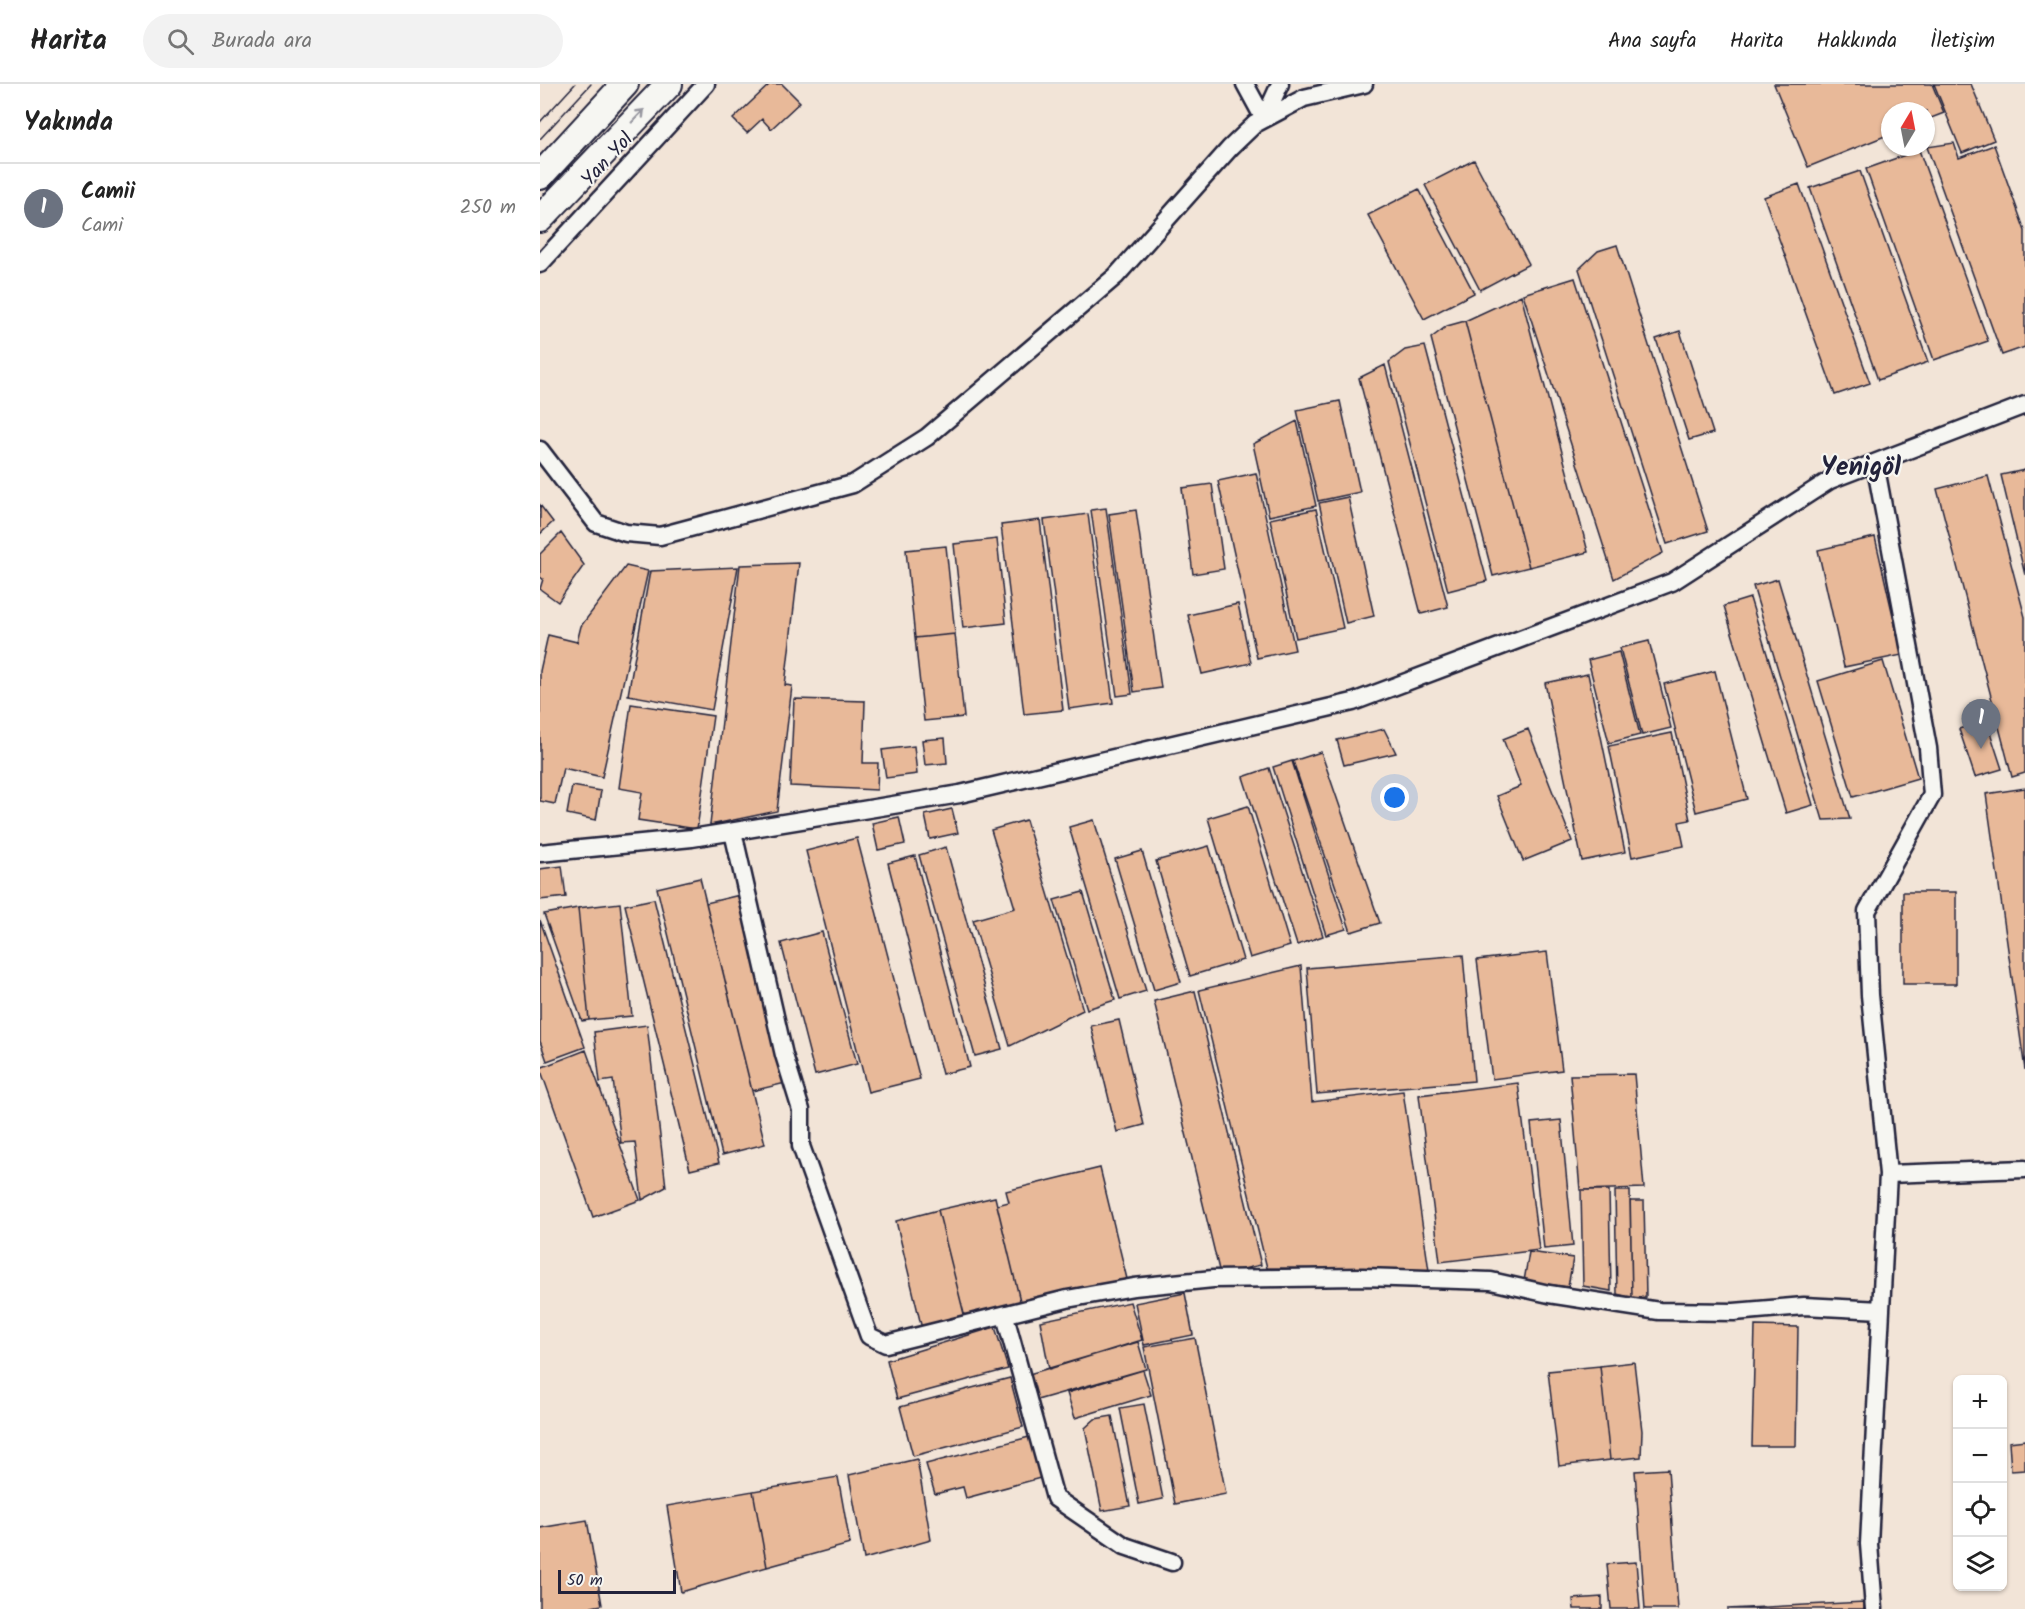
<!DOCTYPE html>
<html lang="tr">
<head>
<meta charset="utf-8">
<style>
	body { margin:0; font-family:Kalam,sans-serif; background:#f2f2f2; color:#222 }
	.controls { position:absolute; right:18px; bottom:18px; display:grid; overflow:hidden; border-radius:9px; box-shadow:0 2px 4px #0004 }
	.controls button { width:54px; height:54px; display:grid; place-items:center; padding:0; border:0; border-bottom:2px solid #e0e0e0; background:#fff; color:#222; font:30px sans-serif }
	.compass { position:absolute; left:1341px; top:18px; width:54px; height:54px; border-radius:50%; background:#fff; box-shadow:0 2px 4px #0004; rotate:10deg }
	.scale { position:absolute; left:18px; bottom:15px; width:118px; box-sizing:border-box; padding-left:6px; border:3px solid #22223b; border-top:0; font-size:16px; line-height:21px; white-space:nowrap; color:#22223b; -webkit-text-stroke:4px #f6f6f2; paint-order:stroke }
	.you { position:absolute; left:855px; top:714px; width:21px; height:21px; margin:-15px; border:4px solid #fff; border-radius:50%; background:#1a73e8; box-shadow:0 0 0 9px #1a73e833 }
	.badge { display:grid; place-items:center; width:39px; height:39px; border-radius:50%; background:#2563eb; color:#fff; font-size:20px; font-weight:700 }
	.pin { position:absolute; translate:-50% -50px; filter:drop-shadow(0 2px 3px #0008) }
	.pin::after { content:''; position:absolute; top:32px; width:21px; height:18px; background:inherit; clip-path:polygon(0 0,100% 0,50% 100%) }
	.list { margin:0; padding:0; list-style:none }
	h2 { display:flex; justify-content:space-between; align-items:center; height:78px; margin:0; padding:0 24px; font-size:26px }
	h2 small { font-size:20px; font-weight:400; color:#767676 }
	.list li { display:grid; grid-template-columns:39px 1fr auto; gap:18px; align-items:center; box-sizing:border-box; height:90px; padding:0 24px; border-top:2px solid #e0e0e0 }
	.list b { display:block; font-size:22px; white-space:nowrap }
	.list p { margin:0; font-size:20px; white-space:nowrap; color:#767676 }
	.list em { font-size:20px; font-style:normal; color:#767676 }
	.icon { flex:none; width:33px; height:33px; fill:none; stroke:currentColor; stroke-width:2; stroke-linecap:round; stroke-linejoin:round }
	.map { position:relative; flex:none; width:1485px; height:1525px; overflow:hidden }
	header { display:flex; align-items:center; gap:36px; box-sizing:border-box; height:84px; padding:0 30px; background:#fff; border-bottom:2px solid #e0e0e0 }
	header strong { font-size:28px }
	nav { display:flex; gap:33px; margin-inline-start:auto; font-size:21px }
	.search { width:420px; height:54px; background:#f2f2f2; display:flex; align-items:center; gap:15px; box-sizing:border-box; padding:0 21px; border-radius:33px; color:#767676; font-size:22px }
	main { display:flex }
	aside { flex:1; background:#fff }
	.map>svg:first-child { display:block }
	.building { fill:#e8b999; stroke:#22223b; stroke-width:1.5 }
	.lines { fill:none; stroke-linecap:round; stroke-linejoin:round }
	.minor-casing { stroke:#22223b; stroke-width:21 }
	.highway-casing { stroke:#22223b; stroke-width:30 }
	.minor { stroke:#f6f6f2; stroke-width:16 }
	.highway { stroke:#f6f6f2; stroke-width:26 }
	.tram { stroke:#22223b; stroke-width:1.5 }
	.oneway { stroke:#9797a0 }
	.labels { text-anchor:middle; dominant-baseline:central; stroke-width:4.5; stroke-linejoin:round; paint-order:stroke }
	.street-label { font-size:20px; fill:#22223b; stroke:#f6f6f2 }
	.district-label { font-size:26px; font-weight:bold; fill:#22223b; stroke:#f6f6f2 }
</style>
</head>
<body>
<header>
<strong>Harita</strong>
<div class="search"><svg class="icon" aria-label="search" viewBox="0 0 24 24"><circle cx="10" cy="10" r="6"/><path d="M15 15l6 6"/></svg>Burada ara</div>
<nav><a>Ana sayfa</a><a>Harita</a><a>Hakkında</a><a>İletişim</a></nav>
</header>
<main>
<aside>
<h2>Yakında<small></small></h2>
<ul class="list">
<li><span class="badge" style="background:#6b7280">1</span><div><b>Camii</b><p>Cami</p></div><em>250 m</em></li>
</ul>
</aside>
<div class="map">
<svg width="1485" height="1525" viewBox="0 0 1485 1525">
	<rect width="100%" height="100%" fill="#f2e4d7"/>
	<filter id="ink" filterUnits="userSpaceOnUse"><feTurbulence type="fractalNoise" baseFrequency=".0167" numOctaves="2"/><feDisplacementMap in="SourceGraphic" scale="12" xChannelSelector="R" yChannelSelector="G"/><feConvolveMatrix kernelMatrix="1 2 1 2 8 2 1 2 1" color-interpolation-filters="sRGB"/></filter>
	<g filter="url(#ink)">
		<path class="building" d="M230,0H242L260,18L231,45L222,35L207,49L193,35Z
			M1234,0H1392L1404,29L1386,36V27H1350V50L1268,83Z
			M1394,0H1431L1454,56L1422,69Z
			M1414,59L1419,74L1454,61L1485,147V263L1462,271L1387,63Z
			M1379,66L1448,257L1394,276L1326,85Z
			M934,76L989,180L940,206L885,101Z
			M1320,87L1388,278L1338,296L1270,104Z
			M1259,100L1330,299L1295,311L1224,113Z
			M879,105L934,209L884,235L828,131Z
			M1077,161L1168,447L1127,460L1039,185L1058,167Z
			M1035,194L1123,469L1074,495L983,210Z
			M981,211L1048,468L989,483L925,237Z
			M925,237L989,483L953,492L891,254L907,242Z
			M1140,247L1173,349L1149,356L1116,255Z
			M885,262L947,497L908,507L849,278L865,266Z
			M845,281L908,523L881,530L819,294Z
			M800,317L820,408L778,417L757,326Z
			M757,337L776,422L729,432L713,360Z
			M1485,386V491L1461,391Z
			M716,389L755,566L717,574L678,397Z
			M1448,392L1485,533V689L1472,693L1397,405Z
			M672,400L684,485L653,490L642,404Z
			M808,413L834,532L806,539L779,419Z
			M0,421L13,438L0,450Z
			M566,424L592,610L577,612L551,426Z
			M776,425L803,544L756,554L730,435Z
			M596,426L621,604L594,608L569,430Z
			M548,430L573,619L529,625L504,436Z
			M500,436L523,626L484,630L461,441Z
			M21,449L44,481L18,518L0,505L3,495L0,493V470Z
			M1335,453L1362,571L1304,583L1278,466Z
			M457,455L466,539L423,544L414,460Z
			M406,462L415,550L375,554L366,466Z
			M259,479L245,601L252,602L237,727L170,741L200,481Z
			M86,482L108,487L62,693L23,684L15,720L0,717V587L8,551L37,558L41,542Z
			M198,483L172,626L88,611L110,487Z
			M1238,495L1310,735L1283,736L1213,502Z
			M1210,514L1273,721L1246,729L1184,522Z
			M698,520L711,579L662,590L648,531Z
			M415,550L424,633L384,637L375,554Z
			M1109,557L1131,644L1102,651L1080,564Z
			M1079,568L1100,651L1069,659L1048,576Z
			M1343,577L1378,694L1313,713L1278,597Z
			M1175,587L1207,715L1156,728L1124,600Z
			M1048,590L1085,768L1042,777L1005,599Z
			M254,615L325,617L323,679H338L337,706L250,702Z
			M91,620L173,632L157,745L98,736L102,708L79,704Z
			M1446,636L1462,685L1435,693L1419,645Z
			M844,645L856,669L804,681L797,656Z
			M988,645L1032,757L983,777L957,712L981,702L963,655Z
			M1132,649L1150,736L1139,738L1144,762L1092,773L1069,662Z
			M405,654L407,679L385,681L382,656Z
			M374,662L377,690L346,694L342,666Z
			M781,668L840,839L811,848L753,677Z
			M752,677L806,845L786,851L733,683Z
			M729,684L783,852L757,861L703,693Z
			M32,702L61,707L56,736L27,730Z
			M1485,704V986L1446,710Z
			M708,722L750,862L710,874L668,734Z
			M412,725L418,749L390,755L385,731Z
			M359,733L365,760L338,766L332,739Z
			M486,736L543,926L470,962L433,836L475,824L451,746Z
			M554,736L606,907L580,915L529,743Z
			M317,754L380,995L328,1008L266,767Z
			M669,762L703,876L650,892L616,777Z
			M406,763L462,965L435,972L379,771Z
			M602,767L641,898L614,906L575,775Z
			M375,772L430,983L402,990L348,779Z
			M22,782L26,813L0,816V785Z
			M160,794L225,1060L182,1071L117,804Z
			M543,808L575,916L547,925L514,816Z
			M1363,808H1416V900H1363Z
			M204,810L250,998L212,1007L166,819Z
			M114,815L179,1079L150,1086L85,821Z
			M80,819L92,932L49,936L38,824Z
			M38,824L49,936L42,937L4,830Z
			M0,836L45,963L7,977L0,957Z
			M282,848L317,980L275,991L241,859Z
			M1007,868L1022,986L952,995L937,876Z
			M923,871L934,997L777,1010L767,884Z
			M761,882L772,1018L863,1007L889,1187L727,1184L659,906Z
			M655,907L721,1181L680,1190L614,917Z
			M579,936L604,1041L577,1048L551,942Z
			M107,941L126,1103L102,1116L95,1058L81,1059L73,996L60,998L54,948Z
			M46,966L100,1116L53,1133L0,984Z
			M1094,990L1104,1104L1040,1106L1030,991Z
			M978,999L999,1166L900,1178L879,1011Z
			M1021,1036L1033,1162L1004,1165L991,1039Z
			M560,1084L587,1195L481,1221L457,1121L469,1118L466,1107Z
			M1041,1106H1069L1071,1207L1043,1202Z
			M1075,1107H1090L1092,1214L1077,1210Z
			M455,1113L481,1221L425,1234L398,1126Z
			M1090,1117H1104L1106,1213L1092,1214Z
			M398,1126L425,1234L382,1245L356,1137Z
			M989,1168L1033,1174L1028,1203L984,1197Z
			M645,1209L653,1251L604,1261L595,1219Z
			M590,1218L602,1256L509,1285L500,1237Z
			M1215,1242L1258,1243L1256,1362H1212Z
			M455,1243L468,1285L357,1315L347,1276Z
			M655,1254L686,1410L635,1420L604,1263Z
			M598,1258L606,1285L497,1316L489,1290Z
			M1094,1278L1102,1347L1101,1373L1070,1376L1060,1282Z
			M1060,1282L1070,1376L1019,1382L1008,1287Z
			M603,1286L611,1311L535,1334L527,1309Z
			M470,1294L483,1343L373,1372L360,1323Z
			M604,1320L623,1415L599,1420L580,1324Z
			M572,1332L590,1422L562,1427L545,1344L555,1335Z
			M493,1352L504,1393L426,1414L423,1403L395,1410L386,1380Z
			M1485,1356V1386L1471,1387L1469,1358Z
			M377,1375L391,1456L324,1475L309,1391Z
			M1128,1385L1138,1525H1105L1095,1387Z
			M298,1393L310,1460L227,1483L213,1407Z
			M213,1407L227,1483L141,1508L127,1422Z
			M47,1436L62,1521L41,1525H0V1444Z
			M1096,1478L1100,1525H1071L1067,1480Z
			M1062,1513V1525H1034L1033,1515Z
			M1324,1518V1525H1187Z"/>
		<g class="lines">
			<defs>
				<path id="minor" d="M705,0L724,35
					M724,35L740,0
					M0,180L166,0
					M0,366L56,439L86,449L120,452L313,400L387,353L576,192L690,64L715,40L764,14L824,0
					M193,748L244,971L261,1026V1062L329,1252L346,1260L527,1215L594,1203L673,1195L823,1193L951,1197L1009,1210L1119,1227L1194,1228L1264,1222L1341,1226
					M0,769L152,754L420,710L813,618L1132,498L1290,396L1485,321
					M1348,1090L1485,1085
					M465,1232L515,1414L585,1462L632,1478
					M1334,1525L1329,1460L1348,1090L1330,911L1327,827L1392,711L1388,664L1335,379"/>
				<path id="highway" d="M0,92L85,0
					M0,135L129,0"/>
			</defs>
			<use href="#minor" class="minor-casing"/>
			<use href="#highway" class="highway-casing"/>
			<use href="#minor" class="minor"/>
			<use href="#highway" class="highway"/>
			<path class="tram" d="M0,38L35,0
				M0,55L51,0"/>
		</g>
		<defs><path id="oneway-shaft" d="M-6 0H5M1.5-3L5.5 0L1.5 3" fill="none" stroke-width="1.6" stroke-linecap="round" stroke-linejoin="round" transform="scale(1.5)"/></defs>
		<use class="oneway" href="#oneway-shaft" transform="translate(98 32) rotate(-46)"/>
	</g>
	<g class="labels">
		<g class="street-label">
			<text transform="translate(68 76) rotate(-47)">Yan Yol</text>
		</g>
		<g class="district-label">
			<text x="1321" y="384">Yenigöl</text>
		</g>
	</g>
</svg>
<div class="controls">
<button>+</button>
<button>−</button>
<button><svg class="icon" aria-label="locate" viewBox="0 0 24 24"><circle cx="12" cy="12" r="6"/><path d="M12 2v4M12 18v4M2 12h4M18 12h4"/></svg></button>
<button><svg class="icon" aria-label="layers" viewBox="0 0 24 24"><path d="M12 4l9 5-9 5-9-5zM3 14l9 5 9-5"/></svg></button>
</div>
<svg class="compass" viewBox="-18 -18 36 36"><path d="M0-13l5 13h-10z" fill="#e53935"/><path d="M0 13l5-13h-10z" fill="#767676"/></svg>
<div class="scale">50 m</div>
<div class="you"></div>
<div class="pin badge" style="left:1441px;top:665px;background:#6b7280">1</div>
</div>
</main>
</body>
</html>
